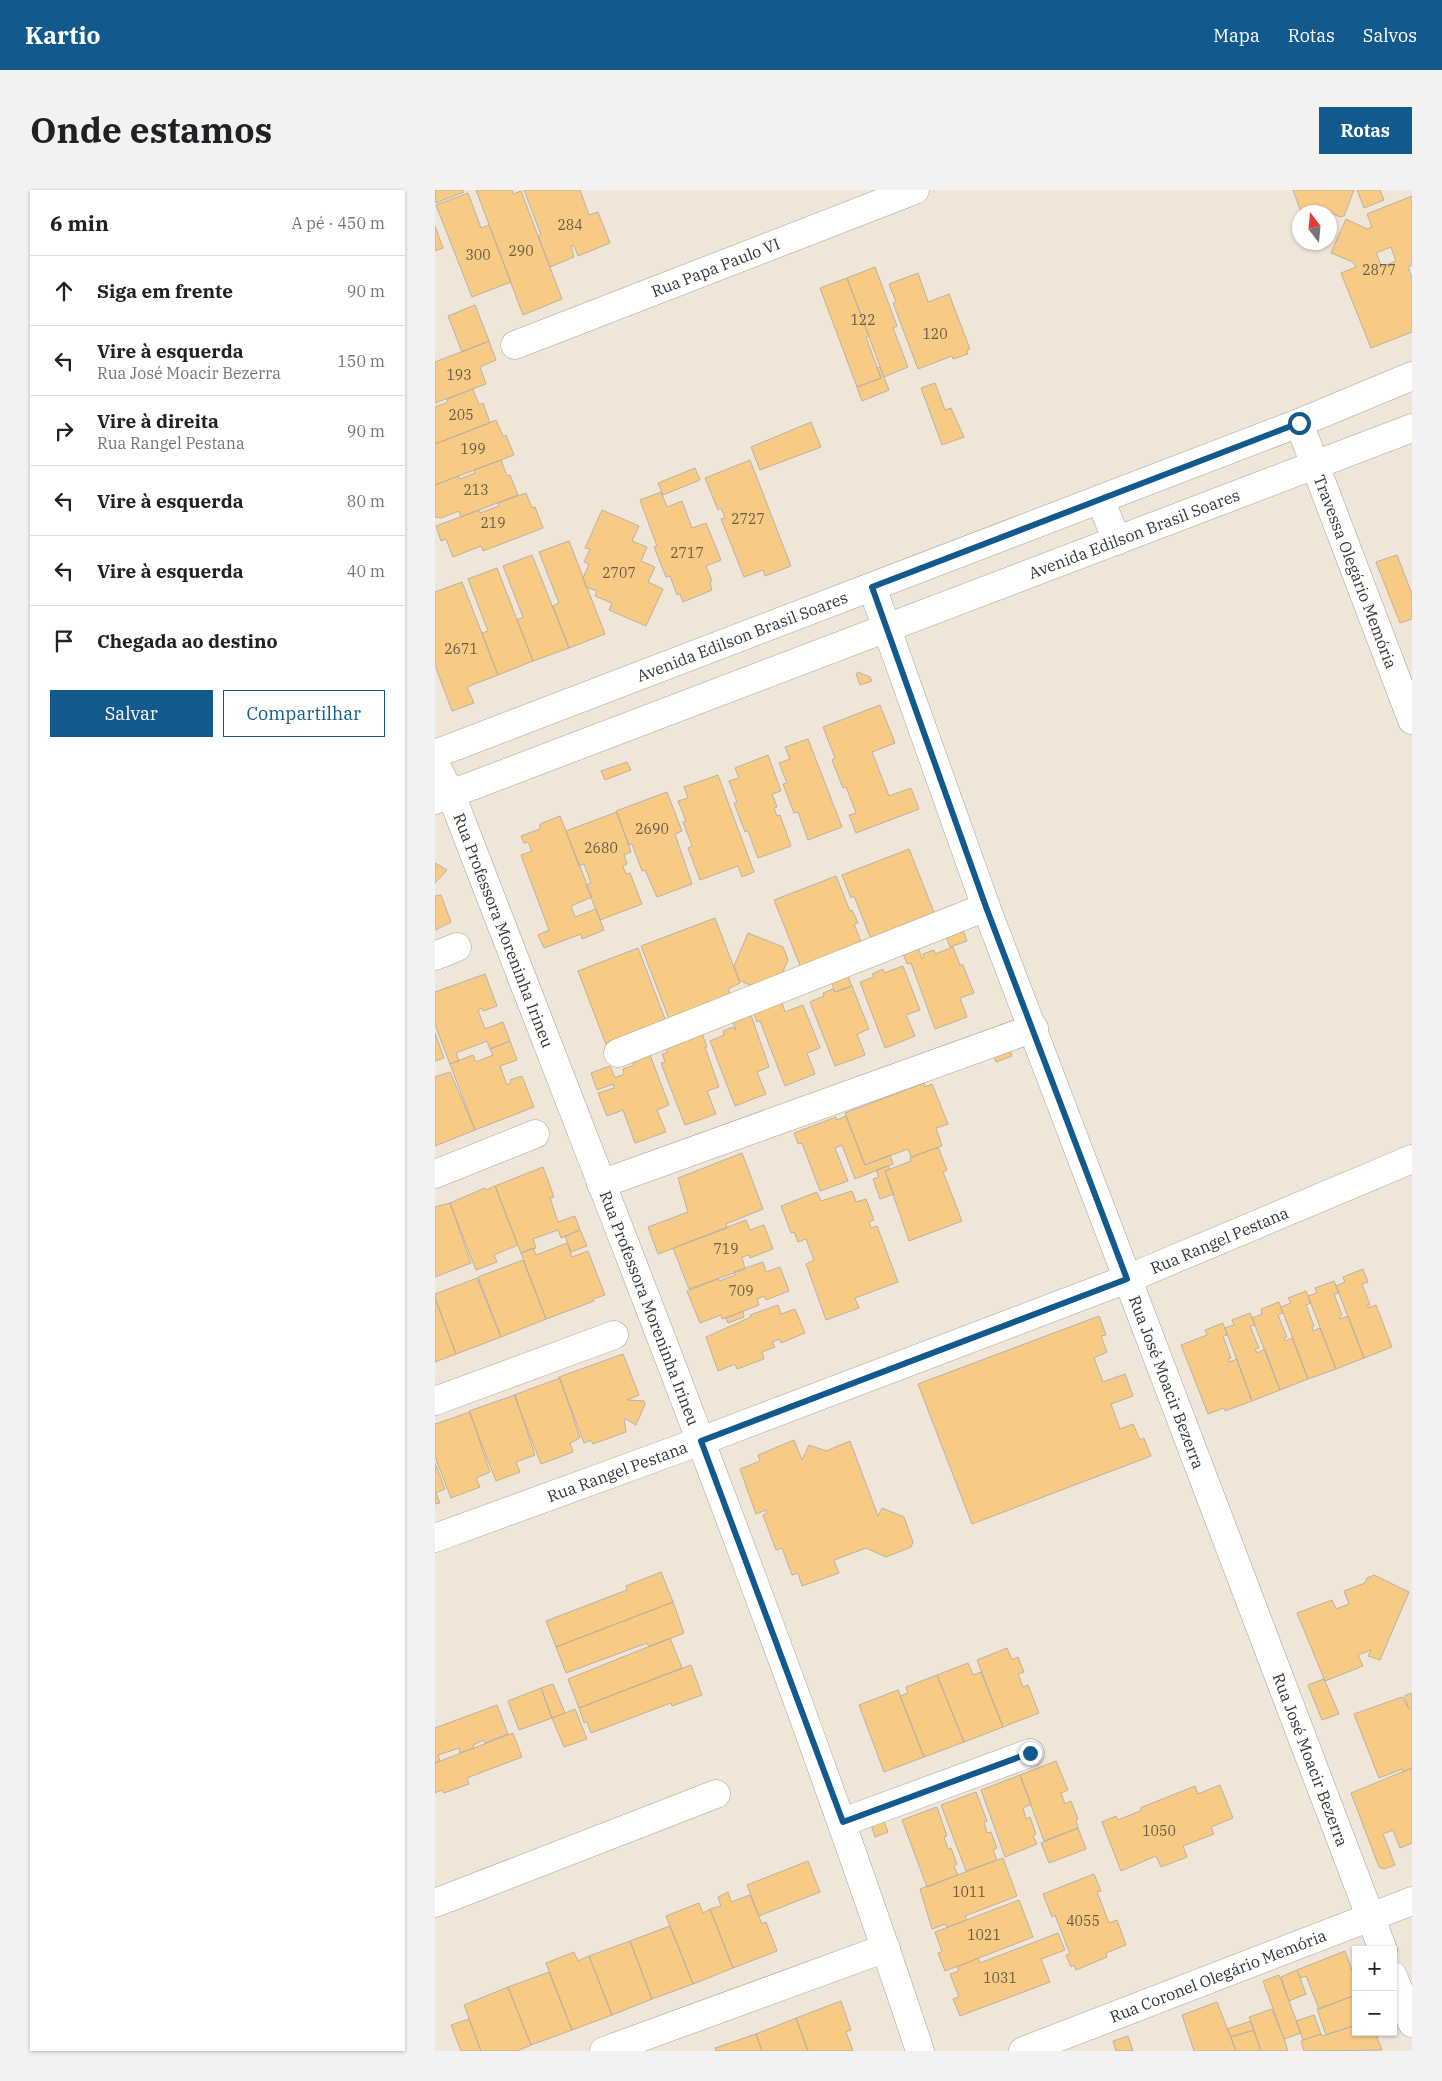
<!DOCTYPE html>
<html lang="pt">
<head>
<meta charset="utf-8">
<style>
	body { margin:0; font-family:"IBM Plex Serif",serif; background:#f2f2f2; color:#202124 }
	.controls { position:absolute; right:15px; bottom:15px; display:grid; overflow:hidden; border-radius:0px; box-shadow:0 1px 4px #0004 }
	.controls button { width:45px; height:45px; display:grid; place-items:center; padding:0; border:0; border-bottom:1px solid #e0e0e0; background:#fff; color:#202124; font:25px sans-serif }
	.compass { position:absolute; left:857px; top:15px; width:45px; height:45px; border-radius:50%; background:#fff; box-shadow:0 1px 4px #0004; rotate:344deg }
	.stop { position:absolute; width:15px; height:15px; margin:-11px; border:4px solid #12598d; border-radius:50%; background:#fff }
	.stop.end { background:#12598d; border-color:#fff; box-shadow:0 1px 5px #0008 }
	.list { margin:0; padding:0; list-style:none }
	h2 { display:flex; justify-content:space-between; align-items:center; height:65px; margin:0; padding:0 20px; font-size:21px }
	h2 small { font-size:16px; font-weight:400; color:#757577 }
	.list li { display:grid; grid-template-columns:32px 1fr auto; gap:15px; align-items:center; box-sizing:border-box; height:70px; padding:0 20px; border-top:1px solid #e0e0e0 }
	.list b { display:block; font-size:19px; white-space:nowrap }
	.list p { margin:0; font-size:16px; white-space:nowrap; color:#757577 }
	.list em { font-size:16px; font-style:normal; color:#757577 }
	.actions { display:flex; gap:10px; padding:15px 20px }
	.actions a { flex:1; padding:11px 0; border:1px solid #12598d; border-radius:0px; text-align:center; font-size:18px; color:#12598d }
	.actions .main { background:#12598d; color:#fff }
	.icon { flex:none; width:28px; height:28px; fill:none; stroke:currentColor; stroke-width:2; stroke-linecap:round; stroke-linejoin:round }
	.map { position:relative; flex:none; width:977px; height:1861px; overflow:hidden; border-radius:0px }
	header { display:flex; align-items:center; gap:30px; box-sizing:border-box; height:70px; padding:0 25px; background:#12598d; color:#fff }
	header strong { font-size:24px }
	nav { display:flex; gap:28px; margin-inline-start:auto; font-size:18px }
	.intro { display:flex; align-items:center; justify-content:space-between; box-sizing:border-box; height:120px; padding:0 30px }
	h1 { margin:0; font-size:35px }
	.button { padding:12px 22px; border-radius:0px; background:#12598d; color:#fff; font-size:18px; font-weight:700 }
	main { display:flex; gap:30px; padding:0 30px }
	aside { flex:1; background:#fff; border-radius:0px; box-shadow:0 1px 4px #0004 }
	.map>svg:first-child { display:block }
	.building { fill:#f8cb84; stroke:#bab1a4; fill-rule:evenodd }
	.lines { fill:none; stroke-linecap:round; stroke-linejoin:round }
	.minor-casing { stroke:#a9a093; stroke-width:29 }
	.secondary-casing { stroke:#a9a093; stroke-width:29 }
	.minor { stroke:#fff; stroke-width:28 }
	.secondary { stroke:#fff; stroke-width:28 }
	.route { stroke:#12598d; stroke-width:6 }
	.labels { text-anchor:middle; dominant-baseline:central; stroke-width:5; stroke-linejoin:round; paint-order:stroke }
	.number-label { font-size:14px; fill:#695a45 }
	.street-label { font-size:16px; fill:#393530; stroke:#fff }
</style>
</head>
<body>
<header>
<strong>Kartio</strong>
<nav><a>Mapa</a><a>Rotas</a><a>Salvos</a></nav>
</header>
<div class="intro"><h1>Onde estamos</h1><a class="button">Rotas</a></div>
<main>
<aside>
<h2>6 min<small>A pé · 450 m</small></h2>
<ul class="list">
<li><svg class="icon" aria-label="ahead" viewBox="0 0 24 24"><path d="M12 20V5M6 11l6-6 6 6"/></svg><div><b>Siga em frente</b></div><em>90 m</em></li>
<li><svg class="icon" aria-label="left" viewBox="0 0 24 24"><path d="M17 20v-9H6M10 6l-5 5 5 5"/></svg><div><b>Vire à esquerda</b><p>Rua José Moacir Bezerra</p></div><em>150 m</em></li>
<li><svg class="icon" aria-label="right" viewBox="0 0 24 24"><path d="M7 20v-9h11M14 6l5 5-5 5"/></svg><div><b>Vire à direita</b><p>Rua Rangel Pestana</p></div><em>90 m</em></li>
<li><svg class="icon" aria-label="left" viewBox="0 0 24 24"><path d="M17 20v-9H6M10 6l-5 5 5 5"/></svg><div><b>Vire à esquerda</b></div><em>80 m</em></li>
<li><svg class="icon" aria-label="left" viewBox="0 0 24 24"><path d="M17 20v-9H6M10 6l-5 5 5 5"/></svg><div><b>Vire à esquerda</b></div><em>40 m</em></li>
<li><svg class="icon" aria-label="arrive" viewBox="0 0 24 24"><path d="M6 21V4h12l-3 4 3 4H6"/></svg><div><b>Chegada ao destino</b></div></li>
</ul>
<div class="actions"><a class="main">Salvar</a><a>Compartilhar</a></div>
</aside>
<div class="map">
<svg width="977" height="1861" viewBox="0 0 977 1861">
	<rect width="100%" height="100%" fill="#efe6d8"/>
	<path class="building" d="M0,0H28L29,2L1,13Z
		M41,0H77L78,4L86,1L127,109L88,125Z
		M89,0H145L154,25L163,22L175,53L143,66L139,56H136L139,67L115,77L103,46L106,45Z
		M858,0H919L909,26L905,27L894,22H866Z
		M922,0H945L949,10L929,18Z
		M33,3L46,38L54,35L76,92L37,107L1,15Z
		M977,6V75L973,77L977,88V142L936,158L906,83L921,77L918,72L896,63L911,29L932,39L937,37L932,24ZM956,57L961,71L947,77L941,63Z
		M0,36L8,58L0,61Z
		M440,77L462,136L458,138L473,177L449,187L412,88Z
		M483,83L493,112L514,104L535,159L532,160L533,164L518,169L517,166L483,179L458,113L461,112L454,94Z
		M412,88L434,146L431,147L446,188L422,197L385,98Z
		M40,115L54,151L27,162L13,126Z
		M54,151L61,170L45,177L51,194L0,213V172Z
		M445,177L454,200L427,211L422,197L446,188L442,178Z
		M500,193L510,220L516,218L529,247L507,255L486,198Z
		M38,199L44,215L48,213L55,233L0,254V217L13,212L12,209Z
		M61,230L68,246L71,245L79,265L0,295V254Z
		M376,232L386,257L325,280L316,257Z
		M66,270L72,286L75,285L83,305L26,327L24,321L6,328L0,327V295L23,286L25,289L40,283L39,280Z
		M315,270L356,376L330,386L328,380L309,387L286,329L290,328L286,318L283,320L270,288Z
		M260,278L265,290L228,305L223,293Z
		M226,302L232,317L247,311L257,338L271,333L286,370L271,376L277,391L275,392L277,400L248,412L245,404L242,405L235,386L231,387L219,357L222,356L205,310Z
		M91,303L97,318L100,317L108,338L48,361L46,356L18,367L11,349L6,351L1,336L44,320L45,323L64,316L63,313Z
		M167,320L204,336L197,351L212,357L206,371L220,377L213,392L228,399L211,436L174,420L177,413L160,406L162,401L151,397L148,388L154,374L149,372L155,359L150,358Z
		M134,351L170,444L134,458L118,416L124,413L104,362Z
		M97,365L134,458L98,471L82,430L88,427L68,376Z
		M962,365L977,404V429L965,433L941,372Z
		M62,378L98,471L63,485L47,443L53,441L33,389Z
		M27,392L63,485L32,497L39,513L17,521L0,475V402Z
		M423,482L435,487L437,491L425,495L421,484Z
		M445,515L460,553L437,562L454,606L476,598L484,619L421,643L414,625L421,623L411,597L408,598L397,570L400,568L388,537Z
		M373,549L407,637L373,650L363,622L359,623L348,594L352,593L344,573L355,569L350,557Z
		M333,565L346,601L337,604L342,617L339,618L342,626L345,625L356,656L323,668L313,641L310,642L299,613L302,612L294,591L304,588L300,578Z
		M192,572L196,580L170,590L166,581Z
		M283,585L319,682L307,687L303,676L265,690L253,658L257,656L248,632L251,631L243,611L253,608L249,597Z
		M232,602L247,641L240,644L257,694L222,707L210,680L207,681L197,654L194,655L181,621Z
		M182,622L196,662L189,665L192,674L188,676L191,684L195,683L207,714L165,730L151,695L156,693L149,674L144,676L131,641Z
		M125,626L157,707L136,716L140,727L161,719L169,740L147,749L146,744L109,758L103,745L114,740L86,665L97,661L93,652L89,653L86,646L105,639V634Z
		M474,659L502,730L476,739L474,733L436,749L419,706L416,708L407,685Z
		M0,673L12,680L0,693Z
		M401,686L415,721L417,720L423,733L419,734L427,754L390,766L392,769L366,778L339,710Z
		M6,705L16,732L0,740V706Z
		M280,728L305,793L293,799L295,805L234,829L206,756Z
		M528,740L532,751L515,757L511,746Z
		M313,743L348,757L353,770L342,795L328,801L304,790L299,776Z
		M483,757L487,769L489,768L488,764L499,760L500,764L518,757L525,775H528L539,803L525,808L532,827L500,839L476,773L472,774L468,763Z
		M203,758L232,834L172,857L143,781Z
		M468,776L485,820L471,825L480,846L450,858L425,792L439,787L437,784L448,779L449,783Z
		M50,784L62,816L48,821L47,818L43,820L50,839L68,832L75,851L55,859L52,851L21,863L24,871L15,874L0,835V802Z
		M412,784L417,796L400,802L396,791Z
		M417,796L434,839L422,844L430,865L400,876L375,812L389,806L388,803L398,799L400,802Z
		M346,810L350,822L368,815L385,858L372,863L380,884L350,896L325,831L322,832L318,821Z
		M315,822L334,877L322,882L331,904L300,916L275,851L289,845L288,841L298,837L301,840L297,829Z
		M266,841L272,857H270L284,897L272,901L281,924L250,935L226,873L230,872L227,864L232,863L229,855Z
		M0,843L9,868L0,871Z
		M75,851L82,870L65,876L72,895L76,893L75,890L87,886L99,917L40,940L15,874L38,865L41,872L58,865L55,859Z
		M575,860L577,866L561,872L559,866Z
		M215,865L234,915L222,920L231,942L200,953L188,920L172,926L163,903L179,898L178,894L162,900L156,883L175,876L180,888L189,884L188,879L199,875L198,872Z
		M15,882L40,940L0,956V887Z
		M489,893L490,897L497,894L513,934L501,938L507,956L476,967L473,959L430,975L410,923Z
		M411,926L430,975L455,965L458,974L420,989L407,955L400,958L413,991L385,1001L367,953L363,954L359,943L401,927L402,930Z
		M503,957L512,980L508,982L527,1031L474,1051L450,981L476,971L475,968Z
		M307,963L328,1019L291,1034L292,1038L223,1064L213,1037L253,1022L243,988Z
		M453,976L455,979L450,981L459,1004L445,1009L438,989L444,987L441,980Z
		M108,977L119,1007L115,1008L123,1032L140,1026L145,1040L126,1048L123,1040L98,1049L101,1058L86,1063L60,996Z
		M60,996L83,1055L59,1065L62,1072L41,1080L15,1013L50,998L51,1000Z
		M417,1001L421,1012L431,1009L439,1030L434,1032L436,1038L442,1036L463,1092L420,1108L424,1118L391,1130L371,1074L379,1070L371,1049L363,1052L359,1042L356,1043L346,1016L382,1002L386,1011Z
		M15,1013L36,1073L0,1087V1017Z
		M311,1030L315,1040L329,1035L338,1059L315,1068L314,1065L307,1067L310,1079L254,1099L238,1058Z
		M145,1040L152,1056L136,1062L130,1046Z
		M132,1053L137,1067L153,1061L170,1105L158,1109L159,1111L111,1129L86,1063L98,1058L101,1065Z
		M88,1070L111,1129L66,1147L43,1087Z
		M328,1072L331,1082L345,1077L354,1101L331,1110L329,1106L322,1109L324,1115L291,1128L287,1129L286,1125L265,1133L252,1101L283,1089L284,1091L300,1085L299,1082Z
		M928,1079L933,1092L927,1094L935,1115L931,1116L933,1118L941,1115L957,1157L929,1168L901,1096L910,1092L908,1087Z
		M42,1088L66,1147L21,1164L0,1108V1104Z
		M899,1091L904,1103L899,1104L907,1125L904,1127L905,1129L913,1126L929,1168L901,1179L873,1106L882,1103L880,1098Z
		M871,1101L876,1113L871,1115L879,1136L877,1137L878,1141L885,1138L901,1179L873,1189L846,1117L856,1113L853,1108Z
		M0,1108L21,1164L0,1172Z
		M844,1112L848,1123L843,1125L852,1147L849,1148L850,1151L857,1148L873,1189L845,1200L817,1128L827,1124L826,1119Z
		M343,1115L346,1124L360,1119L370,1143L346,1153L345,1149L337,1152L340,1157L327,1162L329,1169L302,1179L300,1174L283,1181L271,1147L316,1127L315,1125Z
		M308,1121L309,1127L293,1133L291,1128Z
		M815,1123L820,1135L815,1136L824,1158L820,1159L822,1163L830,1159L845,1200L817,1211L790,1138L799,1135L797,1130Z
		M664,1126L671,1145L666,1146L672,1162L659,1168L668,1192L690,1184L698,1206L676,1214L685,1239L698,1234L705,1250L709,1248L716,1266L537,1334L483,1194Z
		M788,1133L792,1145L788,1146L796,1168L793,1169L794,1172L802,1169L817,1211L790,1221L789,1218L773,1224L746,1155L772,1145L770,1140Z
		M188,1164L204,1205L192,1210L209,1211L210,1214L201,1235L189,1228L191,1242L158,1254L156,1250L149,1253L124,1187Z
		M125,1188L145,1248L135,1253L138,1262L106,1274L79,1205Z
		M80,1205L100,1265L81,1272L85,1282L61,1291L34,1221Z
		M35,1222L55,1282L41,1288L45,1297L16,1308L0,1267V1234Z
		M359,1250L367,1270L374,1255L391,1261L415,1251L443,1326L447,1318L469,1327L478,1352L476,1357L451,1367L431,1358L399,1370L404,1383L367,1396L363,1383L357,1385L347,1358L341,1360L328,1325L332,1323L331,1320L321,1324L305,1279L325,1271L323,1265Z
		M0,1273L10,1299L1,1303L5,1313L0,1314Z
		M226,1382L238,1412L121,1457L111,1431L192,1400L191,1396Z
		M939,1385L974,1402L945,1470L933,1466L936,1460L923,1465L928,1476L890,1491L862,1423L897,1410L901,1419L914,1414L909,1401L930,1393L932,1388Z
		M238,1412L249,1443L214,1457L212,1453L131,1483L121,1457Z
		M235,1448L247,1478L144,1518L133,1489Z
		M572,1458L577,1470L583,1467L589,1482L583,1484L588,1497L593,1495L604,1523L568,1537L542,1470Z
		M533,1473L538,1485L546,1482L568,1537L529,1552L502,1485Z
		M256,1475L267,1505L237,1516L236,1513L156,1543L152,1532L149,1533L144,1518Z
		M502,1485L529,1552L489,1567L465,1506L473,1503L471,1497Z
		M889,1489L904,1524L887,1530L873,1495Z
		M118,1494L130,1523L117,1528L106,1498Z
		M106,1498L117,1528L84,1540L73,1511Z
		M463,1500L489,1567L449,1582L424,1515Z
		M977,1503V1578L968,1582L967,1579L944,1588L919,1524L967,1507L974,1519L969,1506Z
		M62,1515L73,1544L50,1553L49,1550L38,1555L39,1558L25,1563L24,1558L3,1565L5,1571L0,1573V1538Z
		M140,1519L152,1549L129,1557L117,1528Z
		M78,1543L87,1567L32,1588L34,1594L9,1603L7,1600L0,1603V1573Z
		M621,1571L633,1600L626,1603L630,1614L636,1611L643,1629L641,1630L643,1638L609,1651L585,1585Z
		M977,1578V1653L965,1658L958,1640L948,1644L960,1675L949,1679L944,1677L916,1603Z
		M585,1585L596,1614L588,1618L591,1629L595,1627L601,1644L598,1646L602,1654L570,1667L546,1600Z
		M785,1595L798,1628L776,1637L779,1644L748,1656L752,1667L726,1677L721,1666L686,1681L667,1632L681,1626L683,1630L707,1620L705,1618L760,1596L763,1604Z
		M541,1602L552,1631L549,1632L552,1643L556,1642L562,1658L558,1660L562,1670L531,1681L506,1615Z
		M502,1617L512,1646L509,1647L513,1659L516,1658L522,1674L519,1676L523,1685L492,1697L467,1630Z
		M446,1624L453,1642L440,1647L434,1628Z
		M643,1638L651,1659L614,1673L606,1653Z
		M568,1668L582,1706L530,1726L532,1730L512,1737L510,1734L497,1739L485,1699Z
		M373,1671L385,1702L324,1726L312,1695Z
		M659,1684L666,1701L662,1702L674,1733L682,1730L691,1755L671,1763L672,1767L641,1780L639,1775L636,1777L631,1765L635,1764L620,1725L617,1727L608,1704Z
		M293,1702L296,1712L315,1705L327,1734L331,1732L342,1761L298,1778L275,1719L286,1716L283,1707Z
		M584,1710L598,1747L510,1781L503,1763L507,1762L500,1742Z
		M264,1713L268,1723L275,1719L298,1778L258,1794L231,1726Z
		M235,1736L258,1794L217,1809L195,1751Z
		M623,1743L630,1760L606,1769L615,1792L525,1826L518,1809L524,1807L515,1784L524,1781L522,1777L543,1768L545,1773Z
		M195,1751L217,1809L177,1825L154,1766Z
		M910,1761L921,1791V1805L884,1819L871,1786L865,1788L862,1780Z
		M139,1762L143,1771L154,1766L177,1825L137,1840L111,1773Z
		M862,1780L871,1804L854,1811L846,1787Z
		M114,1782L137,1840L96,1855L73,1797Z
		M844,1785L866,1843L849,1849L828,1791Z
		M73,1797L96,1855L82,1861H46L29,1815Z
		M921,1805V1835L891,1845L882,1819Z
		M406,1811L416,1840L411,1842L418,1861H373L361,1828Z
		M782,1812L801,1861H759L747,1825Z
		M837,1819L849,1849L853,1861H826L814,1827Z
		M879,1825L886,1844L868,1850L861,1831Z
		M361,1828L373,1861H327L321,1844Z
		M34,1829L46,1861H26L16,1835Z
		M816,1831L819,1840L796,1847L792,1839Z
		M921,1835V1842H940L947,1860L869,1861L866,1851L868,1850L886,1844L887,1846Z
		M819,1840L826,1861H801L796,1847Z
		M321,1844L327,1861H281L280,1858Z
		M693,1846L698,1861H681L678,1851Z"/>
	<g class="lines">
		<defs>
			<g id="minor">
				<path id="s1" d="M80,155L480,0"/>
				<path id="s2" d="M864,233L977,530"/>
				<path id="s3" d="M437,397L551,717L948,1760"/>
				<path id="s4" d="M0,574L16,604C176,1021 344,1437 485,1861"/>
				<path d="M0,766L22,757"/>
				<path d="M183,863L551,717"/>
				<path d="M0,984L100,944"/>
				<path d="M166,994L599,838"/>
				<path d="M0,1211L179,1145"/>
				<path id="s5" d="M0,1348L266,1251L692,1089L977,969"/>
				<path d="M408,1632L595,1563"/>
				<path d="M0,1713L281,1604"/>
				<path d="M958,1786L977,1833"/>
				<path d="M169,1861L451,1758"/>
				<path id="s6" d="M588,1861L977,1711"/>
			</g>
			<g id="secondary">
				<path d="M665,309L682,351"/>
				<path id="s7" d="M0,564L864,233L977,186"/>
				<path id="s8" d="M0,610L977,238"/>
			</g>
		</defs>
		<use href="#minor" class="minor-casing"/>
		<use href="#secondary" class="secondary-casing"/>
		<use href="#minor" class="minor"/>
		<use href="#secondary" class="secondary"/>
	</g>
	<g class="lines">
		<path class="route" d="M595,1563L408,1632L266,1251L692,1089L551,717L437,397L864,233"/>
	</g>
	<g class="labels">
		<g class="number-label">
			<text x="135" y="35">284</text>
			<text x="86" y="61">290</text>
			<text x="43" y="65">300</text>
			<text x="944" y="80">2877</text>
			<text x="428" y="130">122</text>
			<text x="500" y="144">120</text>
			<text x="24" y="185">193</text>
			<text x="26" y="225">205</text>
			<text x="38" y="259">199</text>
			<text x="41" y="300">213</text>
			<text x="313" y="329">2727</text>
			<text x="58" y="333">219</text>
			<text x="252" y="363">2717</text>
			<text x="184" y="383">2707</text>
			<text x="26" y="459">2671</text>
			<text x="217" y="639">2690</text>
			<text x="166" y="658">2680</text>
			<text x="291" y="1059">719</text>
			<text x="306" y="1101">709</text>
			<text x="724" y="1641">1050</text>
			<text x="534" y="1702">1011</text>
			<text x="648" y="1731">4055</text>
			<text x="549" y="1745">1021</text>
			<text x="565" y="1788">1031</text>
		</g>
		<g class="street-label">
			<text stroke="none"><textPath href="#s1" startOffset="215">Rua Papa Paulo VI</textPath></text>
			<text stroke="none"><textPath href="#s8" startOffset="748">Avenida Edilson Brasil Soares</textPath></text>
			<text stroke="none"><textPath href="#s2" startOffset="159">Travessa Olegário Memória</textPath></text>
			<text stroke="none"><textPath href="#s7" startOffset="329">Avenida Edilson Brasil Soares</textPath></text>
			<text stroke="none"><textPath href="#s4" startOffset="180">Rua Professora Moreninha Irineu</textPath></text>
			<text stroke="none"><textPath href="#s5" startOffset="839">Rua Rangel Pestana</textPath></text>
			<text stroke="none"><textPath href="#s4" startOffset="585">Rua Professora Moreninha Irineu</textPath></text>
			<text stroke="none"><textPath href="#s3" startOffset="848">Rua José Moacir Bezerra</textPath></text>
			<text stroke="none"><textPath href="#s5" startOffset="194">Rua Rangel Pestana</textPath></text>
			<text stroke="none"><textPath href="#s3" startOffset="1252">Rua José Moacir Bezerra</textPath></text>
			<text stroke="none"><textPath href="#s6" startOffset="209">Rua Coronel Olegário Memória</textPath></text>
		</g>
	</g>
</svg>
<div class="controls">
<button>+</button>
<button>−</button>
</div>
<svg class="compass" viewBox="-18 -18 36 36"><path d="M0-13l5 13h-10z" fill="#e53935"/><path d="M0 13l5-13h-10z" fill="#757577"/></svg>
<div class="stop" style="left:864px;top:233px"></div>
<div class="stop end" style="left:595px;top:1563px"></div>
</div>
</main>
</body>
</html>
